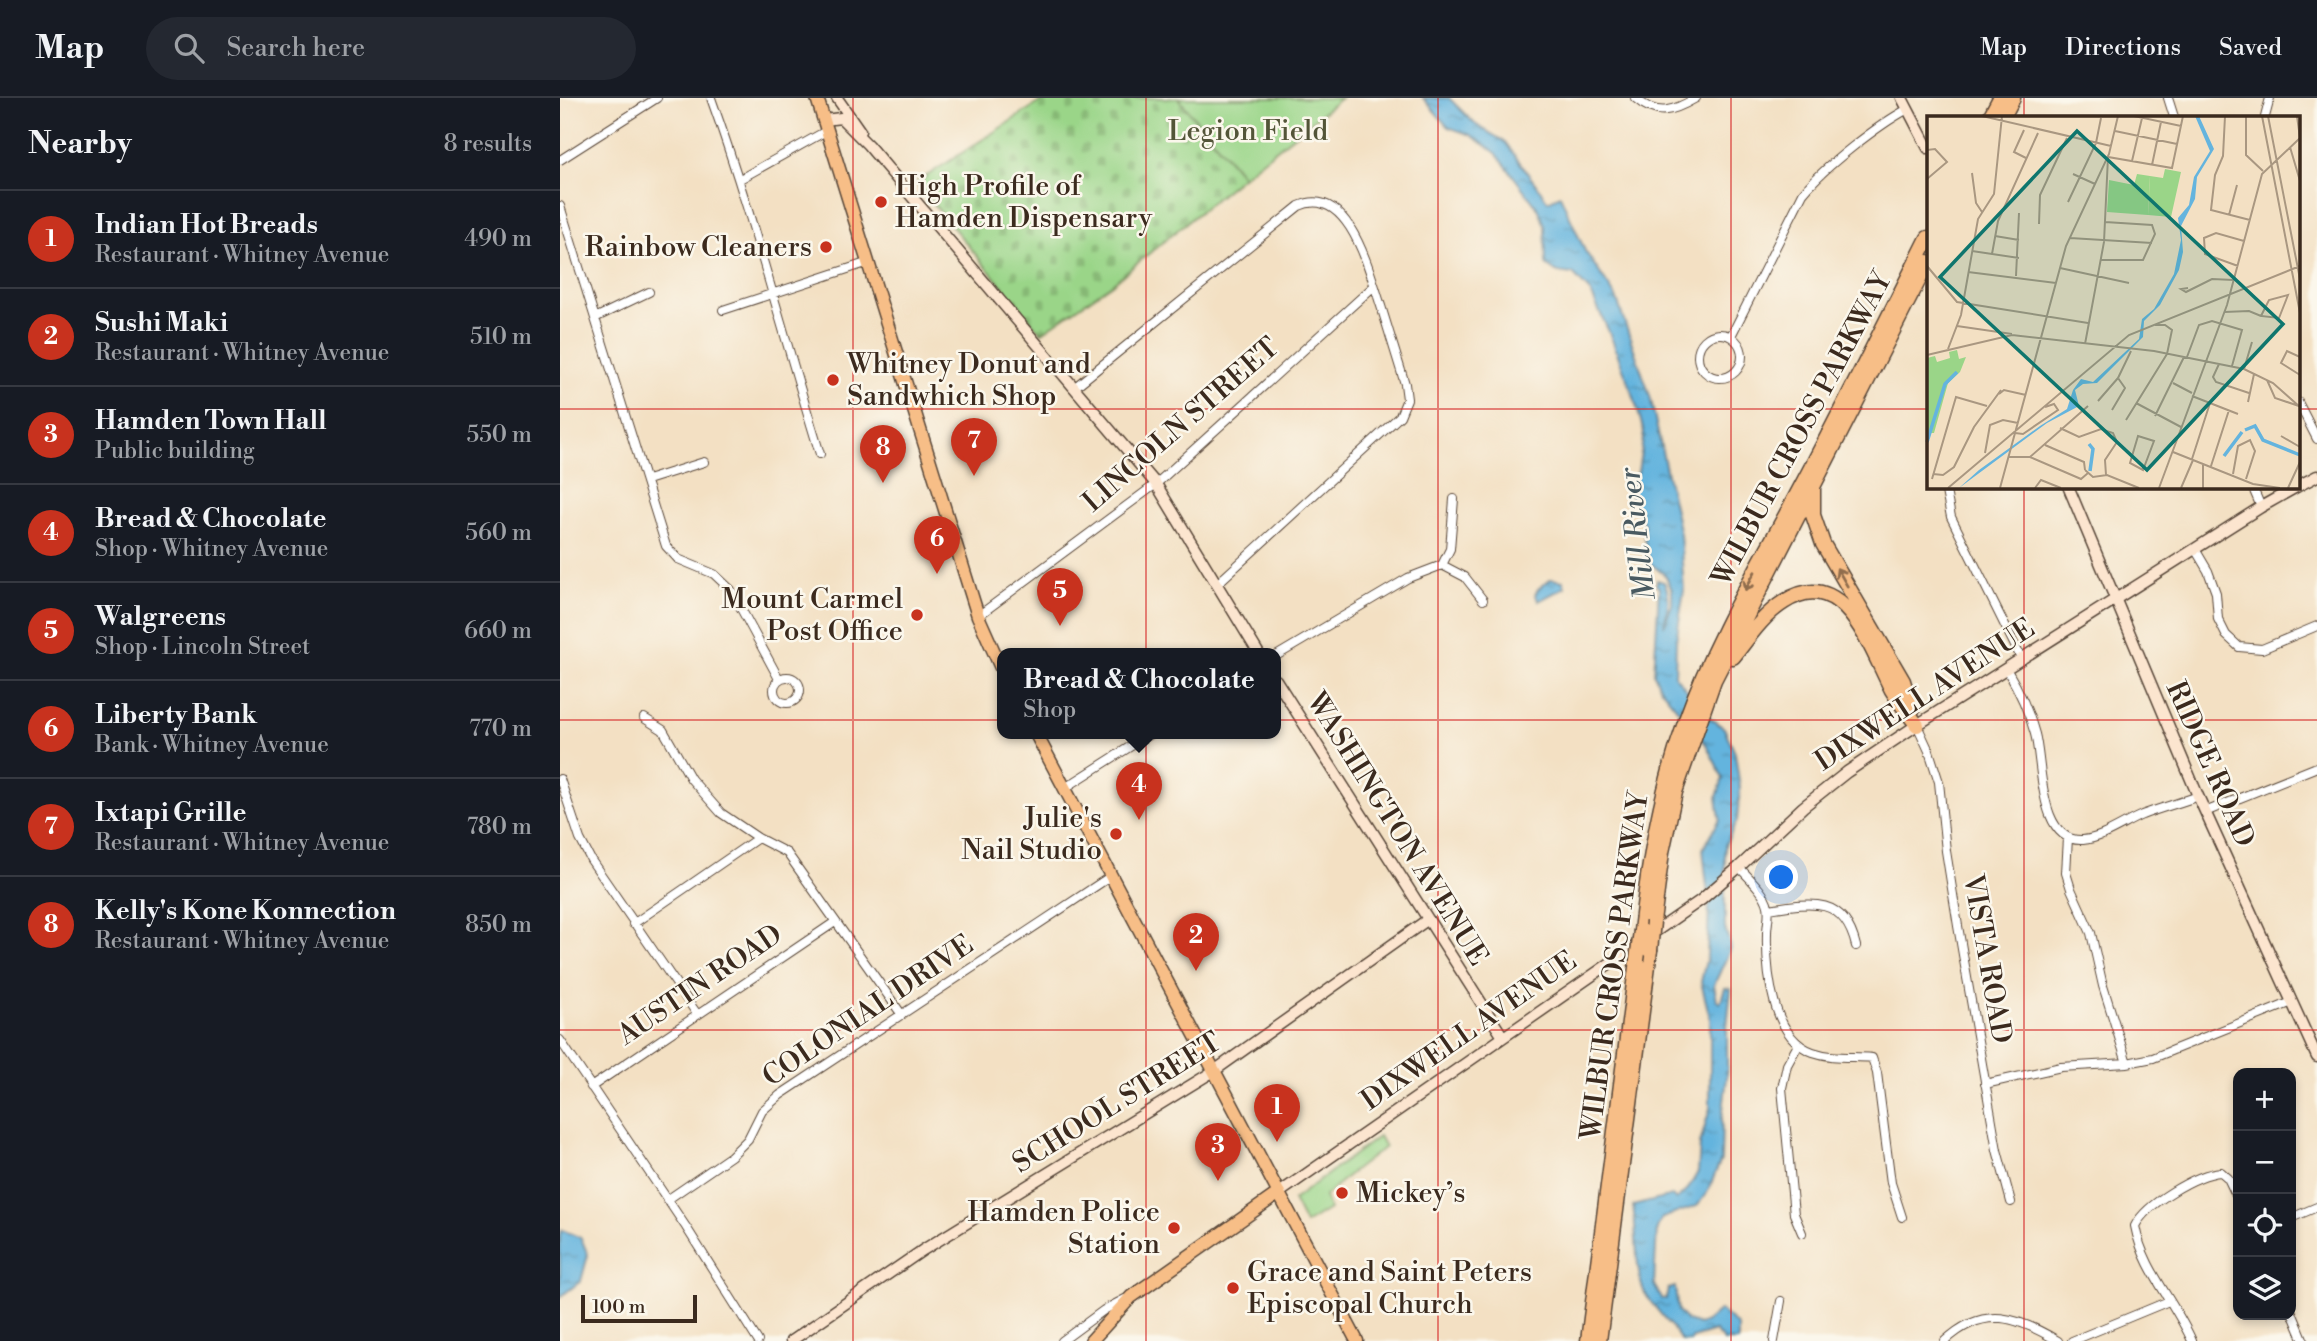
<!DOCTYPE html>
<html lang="en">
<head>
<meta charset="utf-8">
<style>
	body { margin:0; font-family:"Libre Bodoni",serif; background:#242831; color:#f1f3f6 }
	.controls { position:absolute; right:21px; bottom:21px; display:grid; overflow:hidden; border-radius:14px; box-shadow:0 4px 10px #0003 }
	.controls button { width:63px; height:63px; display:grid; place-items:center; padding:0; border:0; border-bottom:2px solid #363941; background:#171b24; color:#f1f3f6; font:35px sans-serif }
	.scale { position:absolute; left:21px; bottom:18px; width:116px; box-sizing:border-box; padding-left:7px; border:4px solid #3b2a1e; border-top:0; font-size:19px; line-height:24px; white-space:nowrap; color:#3b2a1e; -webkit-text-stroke:5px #fbf7ec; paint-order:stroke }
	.you { position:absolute; left:1222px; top:780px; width:24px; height:24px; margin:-18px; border:5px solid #fff; border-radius:50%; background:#1a73e8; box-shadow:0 0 0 10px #1a73e833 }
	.badge { display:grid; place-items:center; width:46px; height:46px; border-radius:50%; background:#c8321e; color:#fff; font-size:23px; font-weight:700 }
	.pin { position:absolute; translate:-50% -58px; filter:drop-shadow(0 2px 4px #0008) }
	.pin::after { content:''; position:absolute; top:37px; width:24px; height:21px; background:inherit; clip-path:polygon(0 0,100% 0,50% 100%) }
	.popup { position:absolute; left:437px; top:550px; width:284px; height:91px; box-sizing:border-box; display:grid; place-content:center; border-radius:14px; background:#171b24; filter:drop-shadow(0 2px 5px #0005); font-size:23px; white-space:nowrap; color:#9ea1a6 }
	.popup b { font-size:26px; color:#f1f3f6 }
	.popup::after { content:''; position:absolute; left:50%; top:100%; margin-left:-14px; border:14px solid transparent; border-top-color:#171b24 }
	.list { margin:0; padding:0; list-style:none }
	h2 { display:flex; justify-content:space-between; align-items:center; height:91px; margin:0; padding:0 28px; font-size:30px }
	h2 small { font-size:23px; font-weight:400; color:#9ea1a6 }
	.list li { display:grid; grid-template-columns:46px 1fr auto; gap:21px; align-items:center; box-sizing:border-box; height:98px; padding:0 28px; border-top:2px solid #363941 }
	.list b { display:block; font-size:26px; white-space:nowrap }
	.list p { margin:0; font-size:23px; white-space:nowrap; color:#9ea1a6 }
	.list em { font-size:23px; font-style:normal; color:#9ea1a6 }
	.icon { flex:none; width:38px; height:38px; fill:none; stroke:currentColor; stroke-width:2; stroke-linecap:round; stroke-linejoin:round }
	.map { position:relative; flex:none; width:1757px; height:1243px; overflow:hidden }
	header { display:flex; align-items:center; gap:42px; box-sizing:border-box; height:98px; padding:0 35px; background:#171b24; border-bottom:2px solid #363941 }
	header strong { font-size:33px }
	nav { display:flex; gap:38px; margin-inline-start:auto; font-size:24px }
	.search { width:490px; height:63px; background:#242831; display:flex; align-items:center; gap:18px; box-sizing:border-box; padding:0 24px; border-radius:38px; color:#9ea1a6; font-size:26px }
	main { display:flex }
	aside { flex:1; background:#171b24 }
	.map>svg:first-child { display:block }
	.cemetery { fill:url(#cemetery-stones); stroke:#6a8053; stroke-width:2 }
	.park { fill:#9ad588; stroke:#6a8053; stroke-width:2 }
	.water { fill:url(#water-ripples); stroke:#506f7e; stroke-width:2 }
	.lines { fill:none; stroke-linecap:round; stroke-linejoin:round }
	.street-casing { stroke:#574537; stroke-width:10 }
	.secondary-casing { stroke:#574537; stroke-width:13 }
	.primary-casing { stroke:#574537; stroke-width:15 }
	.highway-casing { stroke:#574537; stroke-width:17 }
	.street { stroke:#fff; stroke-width:8 }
	.secondary { stroke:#fce5cf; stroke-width:10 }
	.primary { stroke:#f7be87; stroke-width:12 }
	.highway { stroke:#f7be87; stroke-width:14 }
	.highway-bridge-casing { stroke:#574537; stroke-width:17; stroke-linecap:butt }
	.highway-bridge { stroke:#f7be87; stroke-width:14 }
	.oneway { stroke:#906d4d }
	.grid { fill:none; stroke:#d62828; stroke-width:2; stroke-opacity:0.55 }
	.poi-dot { fill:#c8321e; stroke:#fbf7ec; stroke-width:2.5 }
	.labels { text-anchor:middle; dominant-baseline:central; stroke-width:5; stroke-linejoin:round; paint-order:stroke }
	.park-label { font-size:28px; fill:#535538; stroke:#fbf7ec }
	.poi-label { font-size:28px; fill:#3b2a1e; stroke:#fbf7ec; text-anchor:start }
	.street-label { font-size:28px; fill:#3b2a1e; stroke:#fbf7ec }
	.water-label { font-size:30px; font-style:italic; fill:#495a61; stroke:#fbf7ec }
	.inset-river { fill:none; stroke:#64b4de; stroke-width:3.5 }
	.inset-road { fill:none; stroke:#a99781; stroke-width:2 }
	.view { fill:#0f766e; fill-opacity:0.15; stroke:#0f766e; stroke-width:3.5 }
	.inset-edge { fill:none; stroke:#3b2a1e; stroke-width:3.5 }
</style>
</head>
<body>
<header>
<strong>Map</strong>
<div class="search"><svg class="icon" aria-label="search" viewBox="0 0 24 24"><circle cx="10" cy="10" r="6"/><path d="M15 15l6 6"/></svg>Search here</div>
<nav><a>Map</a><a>Directions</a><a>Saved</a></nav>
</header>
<main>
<aside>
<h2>Nearby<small>8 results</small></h2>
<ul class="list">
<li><span class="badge">1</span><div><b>Indian Hot Breads</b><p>Restaurant · Whitney Avenue</p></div><em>490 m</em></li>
<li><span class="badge">2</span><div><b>Sushi Maki</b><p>Restaurant · Whitney Avenue</p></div><em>510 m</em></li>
<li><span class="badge">3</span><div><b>Hamden Town Hall</b><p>Public building</p></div><em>550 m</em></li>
<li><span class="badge">4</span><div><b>Bread &amp; Chocolate</b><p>Shop · Whitney Avenue</p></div><em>560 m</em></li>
<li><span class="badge">5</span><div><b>Walgreens</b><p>Shop · Lincoln Street</p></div><em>660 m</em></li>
<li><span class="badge">6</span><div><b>Liberty Bank</b><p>Bank · Whitney Avenue</p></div><em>770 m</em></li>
<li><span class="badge">7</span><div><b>Ixtapi Grille</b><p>Restaurant · Whitney Avenue</p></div><em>780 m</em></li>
<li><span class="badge">8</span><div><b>Kelly's Kone Konnection</b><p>Restaurant · Whitney Avenue</p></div><em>850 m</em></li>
</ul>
</aside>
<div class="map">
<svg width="1757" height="1243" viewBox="0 0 1757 1243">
	<defs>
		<pattern id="cemetery-stones" width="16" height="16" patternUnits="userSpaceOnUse" patternTransform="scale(1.75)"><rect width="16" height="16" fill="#9ad588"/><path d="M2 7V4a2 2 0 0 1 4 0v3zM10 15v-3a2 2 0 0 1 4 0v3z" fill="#86b775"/></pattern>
		<pattern id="water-ripples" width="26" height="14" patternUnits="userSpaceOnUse" patternTransform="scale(1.75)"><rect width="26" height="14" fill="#64b4de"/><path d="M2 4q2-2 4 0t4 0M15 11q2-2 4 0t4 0" fill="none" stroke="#5493b3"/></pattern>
	</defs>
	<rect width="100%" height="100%" fill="#fbf7ec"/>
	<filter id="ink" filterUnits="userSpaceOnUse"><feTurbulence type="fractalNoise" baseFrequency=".0143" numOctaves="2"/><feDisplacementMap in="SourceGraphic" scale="14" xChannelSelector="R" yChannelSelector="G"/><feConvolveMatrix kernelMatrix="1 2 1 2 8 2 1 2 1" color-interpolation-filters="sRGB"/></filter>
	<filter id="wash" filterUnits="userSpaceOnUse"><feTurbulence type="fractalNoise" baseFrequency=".00686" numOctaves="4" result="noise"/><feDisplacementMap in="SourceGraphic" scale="28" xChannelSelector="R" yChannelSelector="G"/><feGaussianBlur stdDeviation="1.57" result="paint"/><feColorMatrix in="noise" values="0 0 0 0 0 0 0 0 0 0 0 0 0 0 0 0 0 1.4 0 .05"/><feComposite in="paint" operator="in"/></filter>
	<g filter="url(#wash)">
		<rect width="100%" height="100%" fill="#f3e0c3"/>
		<path class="cemetery" d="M486,0H618L683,78L552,186L481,235L356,85Z"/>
		<path class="park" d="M618,0H781L683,78Z
			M819,1038L825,1049L786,1079L765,1098L769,1111L745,1126L733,1102Z"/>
		<path class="water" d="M863,0H889L915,26L945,44L988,103L1000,97L1025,153L1056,199L1090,298L1120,436L1124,492L1116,543L1115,578L1151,621L1164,630L1175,655L1180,690L1177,723L1165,747V830L1171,850L1154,887L1157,903L1160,905L1165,890L1171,891L1167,928V979L1162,1021L1161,1062L1148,1093L1137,1108L1102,1120L1097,1130L1094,1187L1102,1201H1106L1108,1191L1115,1189L1118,1213L1127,1223L1139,1227L1146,1224L1160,1212L1178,1228V1243H1164L1155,1233L1132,1240L1131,1243H1121C1111,1225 1095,1212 1085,1195C1075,1178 1077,1130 1073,1108L1112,1098L1116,1102L1128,1091L1138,1074L1140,1046L1150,1010V920L1141,884L1147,858L1149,808L1143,751L1160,721L1157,699L1163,680L1146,646L1101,591L1094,576L1099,490L1096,487L1097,482L1104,484C1112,499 1107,513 1104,528L1112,506V492L1106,478L1090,465L1084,441V426L1072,402L1070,391L1078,374L1084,334L1074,299L1049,234L1031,195L1013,176L996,174L986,167L985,128L979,112L936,55L911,37L888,29Z
			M991,481L1003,483L1005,489L979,503L975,497L978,491Z
			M2,1132L21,1140L28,1157L21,1183L0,1199V1137Z"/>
	</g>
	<g filter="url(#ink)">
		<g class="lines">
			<defs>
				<path id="street" d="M151,0C193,117 223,237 260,356
					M1075,0C1097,19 1112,14 1136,0
					M1608,0L1614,19
					M1705,19L1710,0
					M0,62L97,0
					M180,81L266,33
					M0,108L106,448L118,461L154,476L171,492L219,581
					M163,212L309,164
					M37,219L89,194
					M1138 258a22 22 0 1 1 44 0a22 22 0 1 1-44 0Z
					M1171,238L1243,95C1264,69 1318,27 1348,11
					M515,289L739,108C789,85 810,176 821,208C829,234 837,260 845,286L847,301L840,318L657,486
					M1738,304L1757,341
					M87,382L144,364
					M1385,388L1391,419L1462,562
					M1692,388L1701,409
					M1635,451L1648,473L1656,495L1658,521L1666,537L1679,549L1702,551L1757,528
					M882,467L890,451L894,401
					M418,518L596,386L814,188
					M716,558L848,480L882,467L905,479L923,502
					M1447,572C1459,592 1469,614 1475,636C1483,665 1478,745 1523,742C1544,740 1563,725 1582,717C1600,710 1620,705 1638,698
					M214 592a13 13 0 1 1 26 0a13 13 0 1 1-26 0Z
					M84,620L103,632L131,681L161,715L198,740L227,755L342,917
					M1357,627L1369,653L1379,684L1386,753L1398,828L1437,1052L1451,1104
					M0,681L20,741L31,762L137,916
					M505,690L590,636
					M1645,714L1757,669
					M1508,740L1506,775L1511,791L1531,835L1543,888L1567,965
					M1179,769C1189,780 1205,794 1208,808C1210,817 1207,826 1207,835C1206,873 1212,940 1253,954C1273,961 1292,958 1312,960L1317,975L1331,1085L1342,1119
					M1209,811C1252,804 1284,798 1296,848
					M73,826L198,740
					M0,942L126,1129L198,1243
					M1238,947L1227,967L1222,990L1234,1116L1242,1135
					M1425,986L1501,969L1567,965L1593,960L1732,904
					M31,989L275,824
					M107,1102L171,1058L188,1041L202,1013L220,997L551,778
					M1731,1120L1757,1109
					M1731,1212L1744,1243
					M502,1243L544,1212L565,1201
					M1214,1243L1221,1203
					M1385,1243C1424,1206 1458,1219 1498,1243
					M1512,1243L1609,1203
					M1632,1243C1615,1204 1583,1171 1575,1128C1586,1106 1636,1076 1661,1074L1668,1080L1678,1101"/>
				<path id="secondary" d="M277,0L300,33
					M1342,0L1368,50
					M264,22L281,20L308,47L596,386L699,556
					M1508,388L1638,698L1757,959
					M1738,388L1757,378
					M716,582L943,939
					M719,1095L1141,802L1179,769L1243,709L1287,674L1357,627L1701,409L1738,388
					M231,1243L363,1152L654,973L867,822"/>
				<path id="primary" d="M257,0L418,518L442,572
					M476,636L797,1243
					M531,1243L571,1199L719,1095"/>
				<path id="highway" d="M1430,19L1440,0
					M1443,19L1453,0
					M1253,391V417L1263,446L1343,583L1352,612
					M1173,559C1188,540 1203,517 1224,504C1284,465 1311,552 1332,592C1339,604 1349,616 1357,627
					M1093,824L1102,754L1115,694L1154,582L1368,164
					M1081,833C1089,761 1101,691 1126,622C1155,539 1202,463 1243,385C1286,304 1327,222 1368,140
					M1028,1243L1077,862
					M1039,1243L1090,852"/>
			</defs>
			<use href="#street" class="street-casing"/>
			<use href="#secondary" class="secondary-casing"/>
			<use href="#primary" class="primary-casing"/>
			<use href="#highway" class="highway-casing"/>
			<use href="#street" class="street"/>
			<use href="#secondary" class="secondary"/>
			<use href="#primary" class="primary"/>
			<use href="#highway" class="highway"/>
			<defs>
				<path id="highway-bridge" d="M1090,852L1093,824
					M1077,862L1081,833"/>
			</defs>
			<use href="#highway-bridge" class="highway-bridge-casing"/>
			<use href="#highway-bridge" class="highway-bridge"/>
		</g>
		<defs><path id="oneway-shaft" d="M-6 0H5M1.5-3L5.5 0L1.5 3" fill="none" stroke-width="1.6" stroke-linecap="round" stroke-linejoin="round" transform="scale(1.75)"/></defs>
		<g class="oneway">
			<use href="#oneway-shaft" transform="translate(1282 479) rotate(-120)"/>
			<use href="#oneway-shaft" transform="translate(1190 483) rotate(118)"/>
		</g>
	</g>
	<path class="grid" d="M293,0V1243M586,0V1243M878,0V1243M1171,0V1243M1464,0V19M0,311H1368M1738,311H1757M1464,388V1243M0,622H1757M0,932H1757"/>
	<g class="poi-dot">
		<circle cx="321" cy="104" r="7"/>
		<circle cx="266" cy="149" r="7"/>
		<circle cx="273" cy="282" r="7"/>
		<circle cx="357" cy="517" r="7"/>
		<circle cx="556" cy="736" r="7"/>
		<circle cx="782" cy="1095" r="7"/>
		<circle cx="614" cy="1130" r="7"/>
		<circle cx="673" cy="1190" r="7"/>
	</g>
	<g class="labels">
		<g class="park-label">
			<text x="688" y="33">Legion Field</text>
		</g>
		<g class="poi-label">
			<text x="335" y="88">High Profile of<tspan x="335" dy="32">Hamden Dispensary</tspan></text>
			<text x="252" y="149" text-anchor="end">Rainbow Cleaners</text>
			<text x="287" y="266">Whitney Donut and<tspan x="287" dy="32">Sandwhich Shop</tspan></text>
			<text x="343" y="501" text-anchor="end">Mount Carmel<tspan x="343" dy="32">Post Office</tspan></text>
			<text x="542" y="720" text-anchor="end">Julie's<tspan x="542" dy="32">Nail Studio</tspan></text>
			<text x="796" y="1095">Mickey’s</text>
			<text x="600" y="1114" text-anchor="end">Hamden Police<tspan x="600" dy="32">Station</tspan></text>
			<text x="687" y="1174">Grace and Saint Peters<tspan x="687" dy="32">Episcopal Church</tspan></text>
		</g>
		<g class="street-label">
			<text transform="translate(621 327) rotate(-41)">LINCOLN STREET</text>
			<text transform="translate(1242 331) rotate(-62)">WILBUR CROSS PARKWAY</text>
			<text transform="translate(1365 597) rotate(-33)">DIXWELL AVENUE</text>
			<text transform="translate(1650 666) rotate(66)">RIDGE ROAD</text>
			<text transform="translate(837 731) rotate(58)">WASHINGTON AVENUE</text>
			<text transform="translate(1427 861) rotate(80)">VISTA ROAD</text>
			<text transform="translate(1055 868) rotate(-82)">WILBUR CROSS PARKWAY</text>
			<text transform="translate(140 887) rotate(-34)">AUSTIN ROAD</text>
			<text transform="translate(308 913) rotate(-34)">COLONIAL DRIVE</text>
			<text transform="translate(909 933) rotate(-35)">DIXWELL AVENUE</text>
			<text transform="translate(557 1005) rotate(-32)">SCHOOL STREET</text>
		</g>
		<g class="water-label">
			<text transform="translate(1078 436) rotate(-97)">Mill River</text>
		</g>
	</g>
	<g transform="translate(1367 18)">
		<rect width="373" height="373" fill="#f3e0c3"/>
		<path d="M210,58L223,60L221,99L180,96L182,64L207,69Z" fill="#9ad588"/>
		<path d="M238,53L254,56L244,101L221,99L223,60L236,62ZM30,234L32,243L39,241L33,256L21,267L7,317H0V242L8,240L10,246L23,242L22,236Z" fill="#9ad588"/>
		<path d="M268,0H272L287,33L270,61L268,83L254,110L256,136L252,154L233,189L217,205L216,221L170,267L156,268L148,274L152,290L120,307L32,372L52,354L113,310L140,293L146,274L154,263L166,266L212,223L215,203L227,193L247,158L254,124L251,102L262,89L267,61L283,35Z" fill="#64b4de"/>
		<path class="inset-river" d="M318,314L328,310L336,324L373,339M0,326L18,268L30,256M162,328L166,333L163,355M297,340L315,316"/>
		<path class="inset-road" d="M55,0L184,30M207,0L254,10M298,0L296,40L288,59L284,94L323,104M319,0V39L336,55M335,0L373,197M341,0L373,163M370,0L373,22M97,14L87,36L99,42M188,15L250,28M363,31L373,65M0,34L8,33L20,46L0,63M205,45L215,2M225,49L234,6M45,57L49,87L55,96M146,58L168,68M141,86L169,27L174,2M302,99L310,69M112,108L113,79L140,22M68,120L92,124M143,122L225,127M45,135L92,142M65,138L71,105L111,17M174,144H216L228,118L225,109L178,106M0,150L30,186L161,207M311,150L278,138L277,122L289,117L317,125M133,152L202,167M41,156L129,167M89,160L92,97M261,172L254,173L259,176L285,163L307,164M361,179L352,202L334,200L342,184ZM297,196L322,195L334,200M228,209H238L245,214L240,238M30,210L85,218M158,228L177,126L181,41L245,52L256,0M21,233L34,199L51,103L67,78L75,0M0,239L85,219L227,235L317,253L346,267L373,291M260,241L272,209L285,205L315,214L305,250M373,241L360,235L354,247L373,259M292,248L286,261L289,266L322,277M317,253L325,226M191,262L204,235M340,264L348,282L372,290M246,267L265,277M72,278L77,274L99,279M265,280L311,298M171,285L191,262M321,286L327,258M209,287L254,311M185,294L198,272L191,262M228,300L257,241M199,304L240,238M133,312L152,321L174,313L186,317L190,326L178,344L179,359M88,317L96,318L131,294L127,288L118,291M211,320L227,325L216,354L203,347ZM354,320L373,331M118,329L157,346L158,354M246,336L326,368L353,372M58,337L63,309L76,304L91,307M82,341H103L154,363L161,357M103,341L161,290M265,343L283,287M284,350L302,294M158,354L166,361L180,359L212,372M6,358L16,359L27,351L47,311L74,274M306,358L311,330L323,324L328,335L319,363M5,363L29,281L60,290M21,372L202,219L373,150M73,372L139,130L182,38L191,0M108,372L114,364L134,372M232,372L300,189L335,58L373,22M254,372L266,344M276,372V348M361,372L373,346"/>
		<path class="view" d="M150,15L356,208L220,354L13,161Z"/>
		<rect width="373" height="373" class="inset-edge"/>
	</g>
</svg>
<div class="controls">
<button>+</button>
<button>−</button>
<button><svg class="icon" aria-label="locate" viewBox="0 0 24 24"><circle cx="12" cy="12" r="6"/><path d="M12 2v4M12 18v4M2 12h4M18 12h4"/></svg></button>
<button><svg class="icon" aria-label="layers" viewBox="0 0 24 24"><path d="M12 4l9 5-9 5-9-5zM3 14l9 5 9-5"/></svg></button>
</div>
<div class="scale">100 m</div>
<div class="you"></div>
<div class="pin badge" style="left:717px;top:1044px">1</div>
<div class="pin badge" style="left:636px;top:873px">2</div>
<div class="pin badge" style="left:658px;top:1083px">3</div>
<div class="pin badge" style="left:579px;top:722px">4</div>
<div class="popup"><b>Bread &amp; Chocolate</b>Shop</div>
<div class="pin badge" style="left:500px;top:528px">5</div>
<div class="pin badge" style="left:377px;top:476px">6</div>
<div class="pin badge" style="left:414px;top:378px">7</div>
<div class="pin badge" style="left:323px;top:385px">8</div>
</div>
</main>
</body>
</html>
